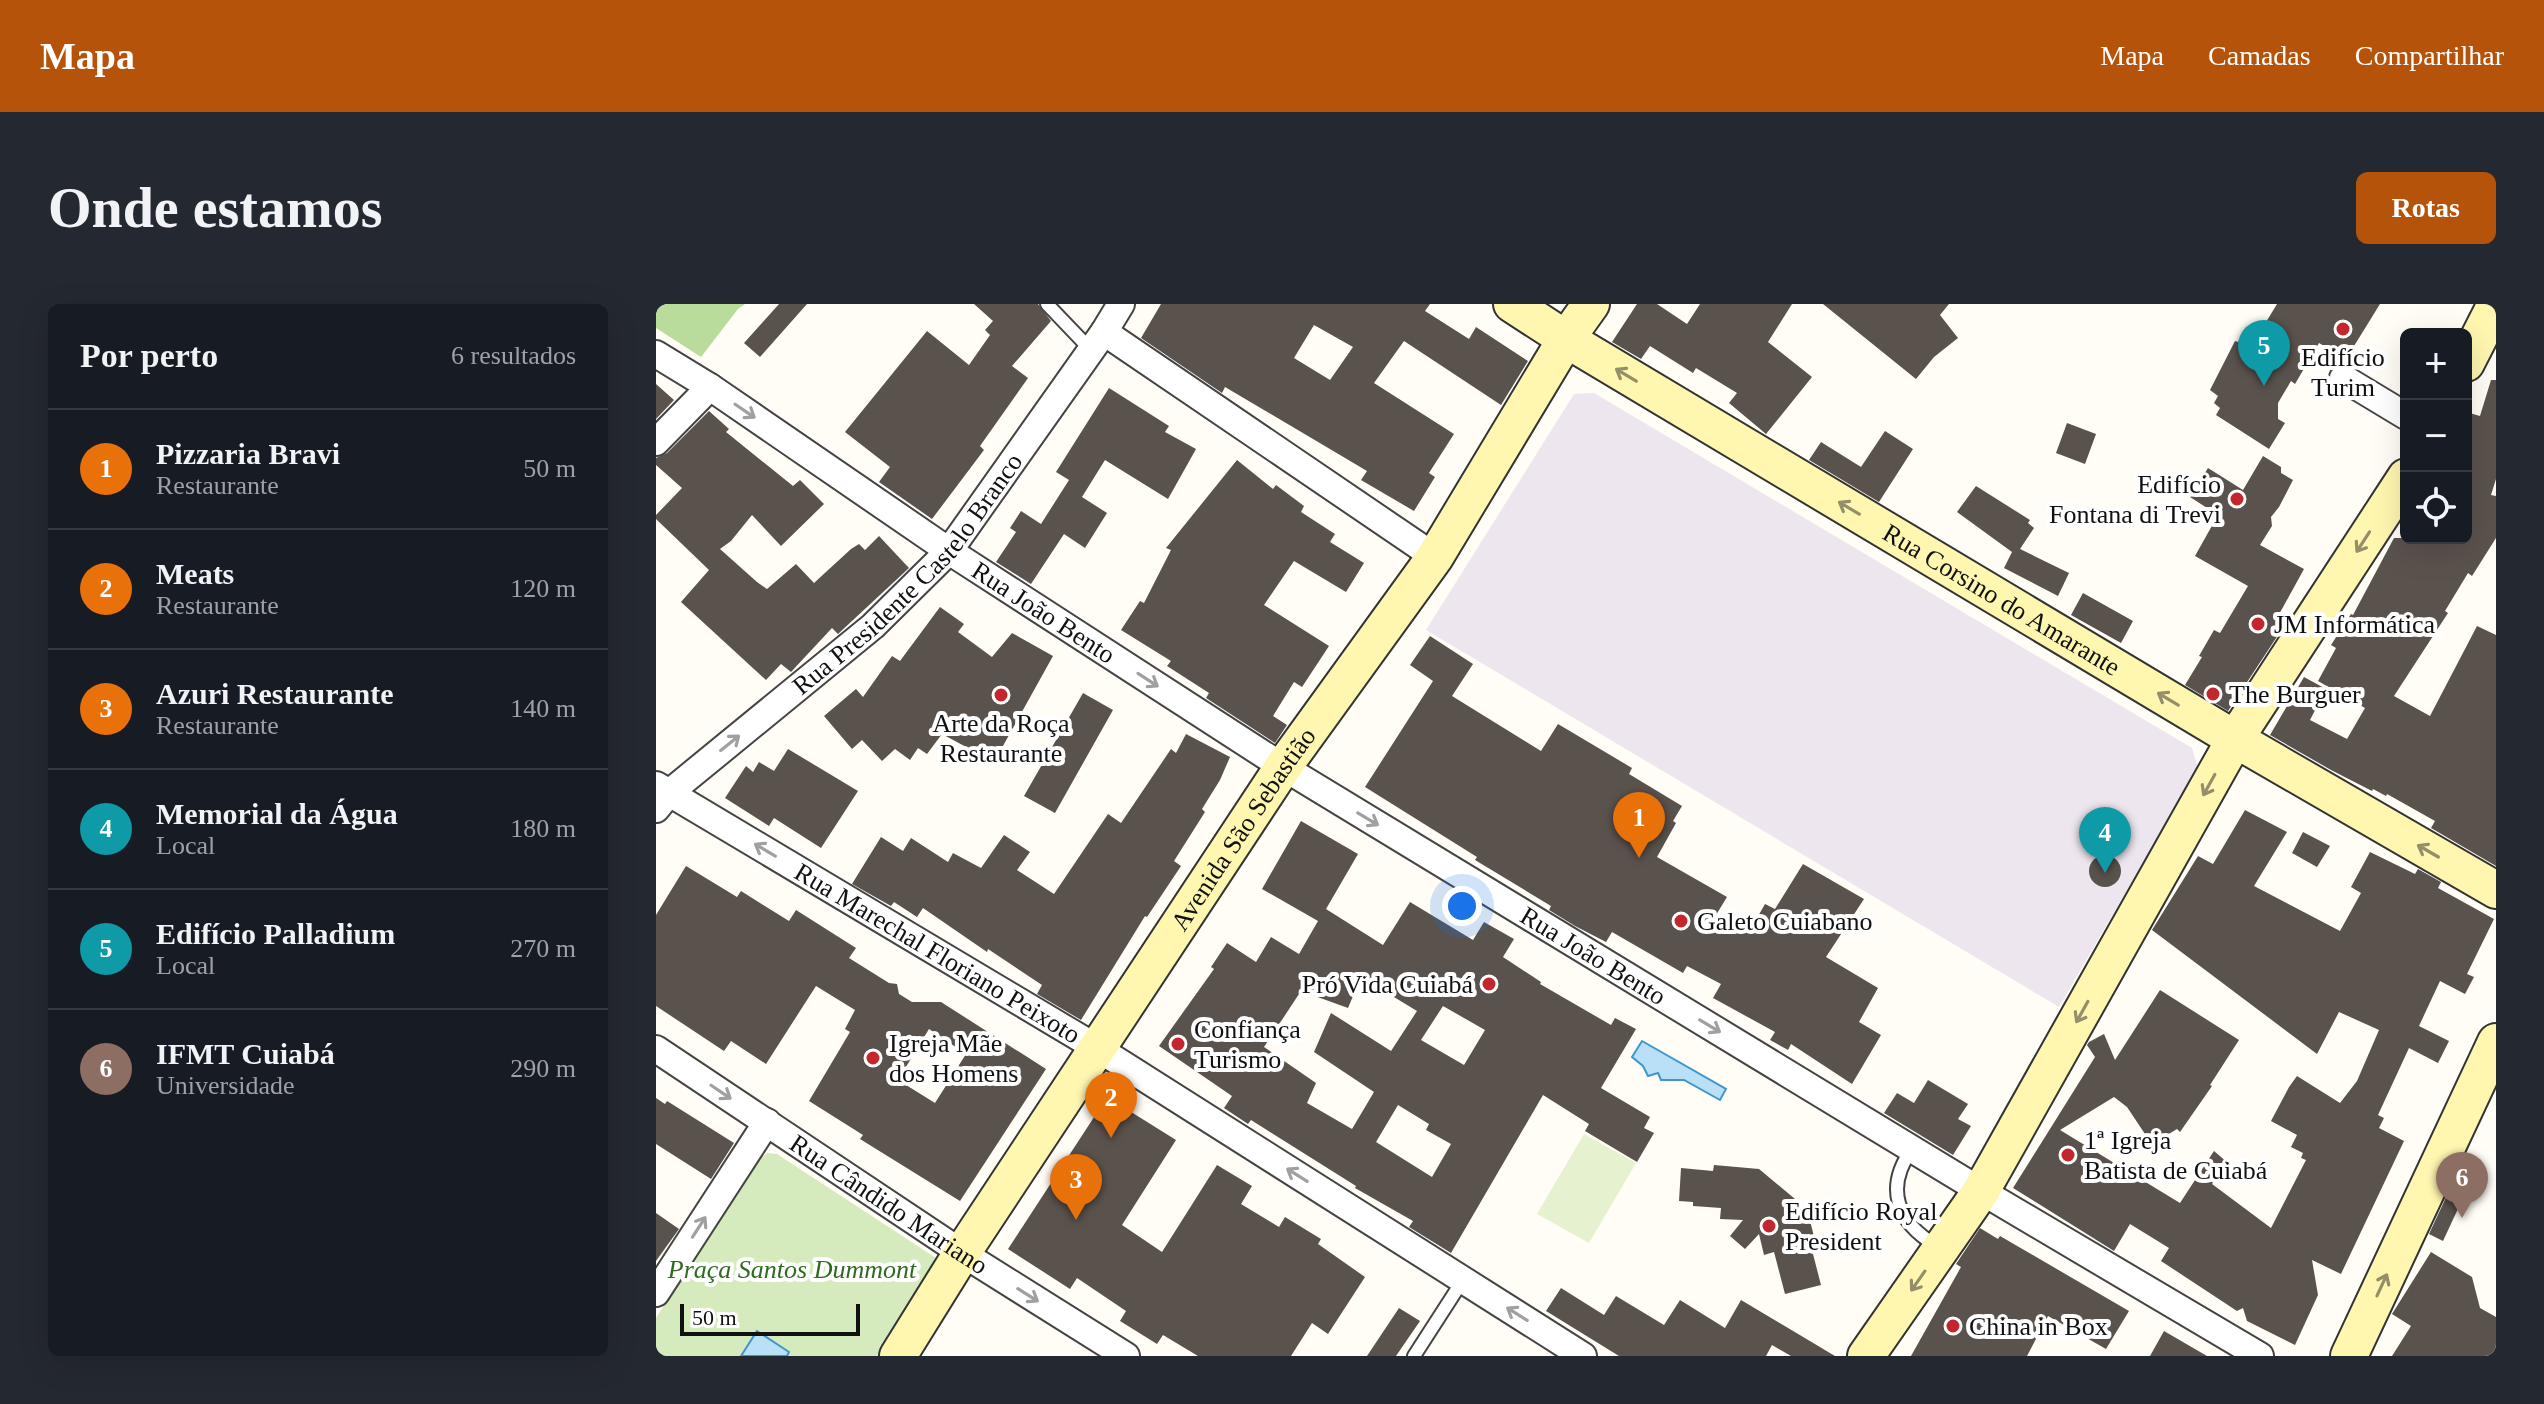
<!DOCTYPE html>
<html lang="pt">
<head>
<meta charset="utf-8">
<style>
	body { margin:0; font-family:Georgia,serif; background:#242831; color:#f1f3f6 }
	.controls { position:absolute; right:24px; top:24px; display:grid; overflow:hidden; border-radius:12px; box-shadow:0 8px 32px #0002 }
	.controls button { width:72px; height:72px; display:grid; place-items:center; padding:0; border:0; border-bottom:2px solid #363941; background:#171b24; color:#f1f3f6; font:40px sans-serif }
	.scale { position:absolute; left:24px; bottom:20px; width:180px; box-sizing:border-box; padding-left:8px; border:4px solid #111; border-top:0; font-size:22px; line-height:28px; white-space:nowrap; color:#111; -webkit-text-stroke:6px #fff; paint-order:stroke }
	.you { position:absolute; left:806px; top:602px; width:28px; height:28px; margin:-20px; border:6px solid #fff; border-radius:50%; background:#1a73e8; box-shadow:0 0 0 12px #1a73e833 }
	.badge { display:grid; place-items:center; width:52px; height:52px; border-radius:50%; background:#b45309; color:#fff; font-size:26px; font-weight:700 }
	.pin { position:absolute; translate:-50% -66px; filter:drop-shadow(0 2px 4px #0008) }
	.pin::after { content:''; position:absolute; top:42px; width:28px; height:24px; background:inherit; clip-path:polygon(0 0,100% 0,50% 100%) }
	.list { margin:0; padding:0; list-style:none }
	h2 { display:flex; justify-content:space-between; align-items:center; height:104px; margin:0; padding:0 32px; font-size:34px }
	h2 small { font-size:26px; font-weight:400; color:#9ea1a6 }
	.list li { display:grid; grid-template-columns:52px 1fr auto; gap:24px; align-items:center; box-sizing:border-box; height:120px; padding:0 32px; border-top:2px solid #363941 }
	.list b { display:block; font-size:30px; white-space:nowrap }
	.list p { margin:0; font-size:26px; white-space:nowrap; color:#9ea1a6 }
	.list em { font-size:26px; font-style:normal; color:#9ea1a6 }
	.icon { flex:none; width:44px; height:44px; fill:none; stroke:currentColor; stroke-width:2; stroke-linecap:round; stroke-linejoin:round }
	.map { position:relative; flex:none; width:1840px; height:1052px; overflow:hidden; border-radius:12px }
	header { display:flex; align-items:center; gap:48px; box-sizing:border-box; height:112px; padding:0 40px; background:#b45309; color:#fff }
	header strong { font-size:38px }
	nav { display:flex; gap:44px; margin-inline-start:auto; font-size:28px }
	.intro { display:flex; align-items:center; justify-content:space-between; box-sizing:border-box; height:192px; padding:0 48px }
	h1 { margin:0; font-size:56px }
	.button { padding:20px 36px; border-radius:12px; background:#b45309; color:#fff; font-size:28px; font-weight:700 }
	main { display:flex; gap:48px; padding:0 48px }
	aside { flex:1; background:#171b24; border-radius:12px; box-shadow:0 8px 32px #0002 }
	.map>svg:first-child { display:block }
	.industrial { fill:#eee6ef }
	.green { fill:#d5ebbd }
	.forest { fill:#b9dc9c }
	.pitch { fill:#e6f2cf }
	.water { fill:#b9e0f7; stroke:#3f96cf; stroke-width:2 }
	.building { fill:#5a524d; fill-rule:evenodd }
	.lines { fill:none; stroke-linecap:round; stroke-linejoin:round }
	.lane-casing { stroke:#444; stroke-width:16 }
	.street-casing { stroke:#444; stroke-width:30 }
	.secondary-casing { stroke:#333; stroke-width:40 }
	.lane { stroke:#fff; stroke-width:12 }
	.street { stroke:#fff; stroke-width:26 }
	.secondary { stroke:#fff6b0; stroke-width:36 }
	.oneway { stroke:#948f68 }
	.oneway2 { stroke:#a0a0a0 }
	.poi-dot { fill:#c4262e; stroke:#fff; stroke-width:3 }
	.labels { text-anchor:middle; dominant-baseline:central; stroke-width:8; stroke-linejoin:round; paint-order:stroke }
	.poi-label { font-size:26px; fill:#111; stroke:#fff; text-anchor:start }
	.street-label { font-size:26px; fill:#111; stroke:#fff }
	.park-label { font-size:26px; font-style:italic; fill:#2f6b1f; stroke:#fff }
</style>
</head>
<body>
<header>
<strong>Mapa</strong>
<nav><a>Mapa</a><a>Camadas</a><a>Compartilhar</a></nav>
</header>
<div class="intro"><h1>Onde estamos</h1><a class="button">Rotas</a></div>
<main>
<aside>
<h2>Por perto<small>6 resultados</small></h2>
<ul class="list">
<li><span class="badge" style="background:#e8710a">1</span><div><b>Pizzaria Bravi</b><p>Restaurante</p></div><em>50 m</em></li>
<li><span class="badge" style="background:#e8710a">2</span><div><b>Meats</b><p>Restaurante</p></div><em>120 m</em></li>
<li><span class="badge" style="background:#e8710a">3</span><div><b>Azuri Restaurante</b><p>Restaurante</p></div><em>140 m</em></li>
<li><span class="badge" style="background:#0f9aa8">4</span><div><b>Memorial da Água</b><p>Local</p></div><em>180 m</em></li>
<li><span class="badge" style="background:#0f9aa8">5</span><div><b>Edifício Palladium</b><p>Local</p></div><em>270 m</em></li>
<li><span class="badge" style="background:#8d6e63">6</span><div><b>IFMT Cuiabá</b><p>Universidade</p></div><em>290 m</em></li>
</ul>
</aside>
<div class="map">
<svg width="1840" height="1052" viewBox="0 0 1840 1052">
	<rect width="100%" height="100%" fill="#fffdf5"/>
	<path class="industrial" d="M938,89L1536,444L1542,464L1403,703L770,326L918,90Z"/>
	<path class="green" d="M112,849L121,850L280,954L284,961L231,1052H0V1014L103,854Z"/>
	<path class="forest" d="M0,0H89L82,5L45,53L0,24Z"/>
	<path class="pitch" d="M928,830L980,859L933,939L881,910Z"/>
	<path class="water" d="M986,737L1070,785L1064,796L1028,776H1005L1002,769L992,772L987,762L976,753Z
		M101,1027L133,1048L131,1052H85Z"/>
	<path class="building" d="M123,0H151L104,53L88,39Z
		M318,0H382L395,17L356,62L372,74L324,142L328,146L276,215L223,178L234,163L189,128L271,27L313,61L334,31L329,26L337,17Z
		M505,0H774L769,7L813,35L820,23L872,57L845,101L748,37L718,79L798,130L773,169L779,173L758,207L705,176L711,167L569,83L566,89L485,34ZM658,21L697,43L674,76L638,54Z
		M981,0H1001L1031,20L1044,0H1136L1112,38L1156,73L1110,130L1073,99L1081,89L1040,64L1037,69L994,42L985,55L956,38Z
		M1167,0H1293L1284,11L1302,34L1278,53L1260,75Z
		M1621,0H1724L1690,55L1663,39L1639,80L1635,77L1622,99V115L1629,119L1613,145L1560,111L1564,104L1558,99L1562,92L1554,86L1579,37L1582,38L1586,31L1598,38Z
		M1835,76H1840V175L1835,191L1840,192V234L1816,272L1812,269L1789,307L1792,309L1738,392L1774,412L1821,322L1840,331V562L1775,524L1779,517L1731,490L1730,492L1717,485L1716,487L1675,466L1614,431L1648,373L1670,385L1654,416L1691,435L1709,404L1662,377L1680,344L1675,341L1695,310L1697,311L1738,234H1810V108L1824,112Z
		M0,80L18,96L0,115Z
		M453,84L513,122L509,128L540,145L512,195L449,156L426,193L451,209L429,244L408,230L375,280L340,258L360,228L354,224L365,207L385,220L413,176L400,168Z
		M53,107L73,125L70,128L137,182L144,176L168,200L125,242L96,211L75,237L64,245L101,278L111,285L140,260L158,279L195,245L203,240L209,246L223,232L253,264L182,330L176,324L135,368L125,360L110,376L25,298L53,266L0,215V211L26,184L0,161V154L11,149Z
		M1411,119L1440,130L1429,160L1400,149Z
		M1229,127L1257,145L1223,198L1153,156L1165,138L1205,163Z
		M1607,152L1625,163V169L1637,176L1623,203L1615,213L1616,222L1604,241L1648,265L1621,314L1630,319L1572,407L1529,381L1546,353L1543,352L1558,326L1564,329L1592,282L1539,252L1562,211L1534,193L1552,164L1587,186Z
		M581,156L617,185L620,181L648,202L645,208L679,230L674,238L708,259L690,288L638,257L608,301L673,342L646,383L638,378L617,412L631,421L619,439L550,394L553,389L511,362L515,357L465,326L484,297L488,299L515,246L510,244Z
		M1320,182L1374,216L1372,219L1378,224L1364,245L1413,269L1402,292L1348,264L1356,248L1301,208Z
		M1427,289L1477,317L1465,339L1415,311Z
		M284,303L308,320L302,328L336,353L356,329L397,352L338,458L286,430L271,450L262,444L254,456L239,445L226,457L206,436L196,445L168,412L200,385L207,393L236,352L244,357Z
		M774,332L817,360L796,392L885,447L902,420L976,464L973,470L1026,502L1017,517L1020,519L1001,553L1071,593L1060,611L1093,628L1109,600L1119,605L1147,560L1208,595L1170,653L1222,684L1203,718L1225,731L1196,780L1135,740L1132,746L1114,736L1119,728L1057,694L1065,680L1031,662L1027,669L956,628L950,638L919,622L893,606L895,602L819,556L821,553L709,483L777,377L754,361Z
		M427,389L457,406L399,509L368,492Z
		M530,430L574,453L564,476L546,505L549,508L518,557L525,562L491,613L489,612L425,716L381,690L386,681L332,645L331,648L267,604L261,613L238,598L235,602L196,580L225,533L247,547L255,534L292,558L297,549L325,564L348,531L374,548L361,566L398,590L452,510L465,519L515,445L520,449Z
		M132,445L202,487L165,544L118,514L113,522L69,494L90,462L97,468L103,458L118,467Z
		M1589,506L1631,528L1598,582L1684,627L1705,589L1695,583L1714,548L1759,570L1762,565L1785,578L1782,584L1838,615L1811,670L1818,673L1809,690L1784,677L1763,722L1793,737L1782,759L1753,744L1722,811L1728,814L1723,824L1748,837L1685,970L1656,956L1662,991L1639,1041L1591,1017L1587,1004L1581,1007L1505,957L1513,944L1474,920L1458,947L1357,884L1439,753L1431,741L1433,738L1448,730L1459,756L1504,686L1583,736L1554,781L1556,782L1524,828L1521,825L1503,836L1499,828L1491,833L1471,803L1458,793L1404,826L1524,899L1558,847L1572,859L1556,880L1615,924L1650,856L1645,854L1647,849L1635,843L1641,831L1615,817L1633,783L1641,772L1684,799L1701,777L1723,726L1683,708L1661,750L1496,626L1542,552L1557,560Z
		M645,517L702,550L670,605L727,641L754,598L817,636L828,618L858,635L847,653L885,678L884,680L955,721L959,714L980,725L945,784L994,813L988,824L998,829L981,858L929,827L933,820L887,791L795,949L753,923L757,917L699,884L700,882L595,816L592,820L568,804L576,792L503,742L558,665L555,663L571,639L600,658L615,633L643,650L662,617L606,585ZM705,673L761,707L735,747L675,709L658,748L718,788L696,825L651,799L660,779L608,743L645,687L692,704ZM787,702L829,726L808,761L765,736ZM742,801L773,820L770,826L795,840L776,873L720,838Z
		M1647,528L1674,542L1661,563L1636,549Z
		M1433 567a16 16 0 1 1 32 0a16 16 0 1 1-32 0Z
		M30,562L81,593L85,587L133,617L140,606L200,644L193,654L233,679L241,680L243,690L256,698H285L390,765L304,897L204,835L207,831L153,797L194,728L189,725L199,706L160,682L110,760L75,737L68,747L0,702V611ZM273,725L310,750L279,799L242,776Z
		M1272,776L1312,800L1302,815L1315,822L1297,851L1228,809L1241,789L1258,799Z
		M0,794L9,800L11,797L78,839L55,875L0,840Z
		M472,806L520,836L466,921L506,948L561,861L596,882L585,900L623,923L629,913L665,935L662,940L709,973L672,1030L656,1019L635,1052H542L507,1031L501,1040L464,1017L470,1007L421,974L414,985L352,945L442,807L463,820Z
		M1058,861L1103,865L1151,905L1162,948L1157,950L1165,981L1129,990L1118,948L1108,951L1103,930L1089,945L1074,932L1087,916L1064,915L1065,904L1037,902V898L1023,897L1025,864L1057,867Z
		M1793,887L1807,894L1787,937L1773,930Z
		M0,909L23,925L0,957Z
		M1324,924L1342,935L1344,932L1473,1007L1450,1045L1392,1012L1371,1052H1255L1305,963L1300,960Z
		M1775,948L1816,973L1824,1004L1840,1013V1052H1736L1755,1022L1736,1010Z
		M905,984L948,1011L960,992L1008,1021L1024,996L1069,1024L1085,996L1179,1052H1135L1116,1041L1110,1052H963L890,1007Z
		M743,1004L764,1017L740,1052H711Z
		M1508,1027L1551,1052H1494Z"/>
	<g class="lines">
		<defs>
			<path id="lane" d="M391,0L435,46
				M1256,845C1228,884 1241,919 1281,942
				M758,1052L807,976"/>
			<g id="street">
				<path d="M448,28L779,253"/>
				<path id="s1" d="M0,50L54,83L293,247L627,463L1325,887L1604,1052"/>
				<path d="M1687,74L1750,112"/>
				<path d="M0,138L54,83"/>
				<path id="s2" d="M0,481L441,744L927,1052"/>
				<path id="s3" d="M0,505L13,489L217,322L293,247L448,28L465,0"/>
				<path id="s4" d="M0,745L306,949L470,1052"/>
				<path d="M0,989L111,818"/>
			</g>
			<g id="secondary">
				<path id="s5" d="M856,0L910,35L1579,435L1840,586"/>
				<path d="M1810,59L1840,0"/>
				<path id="s6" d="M242,1052L306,949L627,463L779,253L910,35L935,0"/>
				<path d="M1210,1052L1325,887L1579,435L1750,173"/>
				<path d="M1693,1052L1840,738"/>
			</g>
		</defs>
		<use href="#lane" class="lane-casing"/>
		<use href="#street" class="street-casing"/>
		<use href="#secondary" class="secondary-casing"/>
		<use href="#lane" class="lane"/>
		<use href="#street" class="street"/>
		<use href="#secondary" class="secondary"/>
	</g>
	<defs><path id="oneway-shaft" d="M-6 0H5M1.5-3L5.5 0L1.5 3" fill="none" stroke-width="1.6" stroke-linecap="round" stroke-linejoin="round" transform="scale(2)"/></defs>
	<g class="oneway">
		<use href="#oneway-shaft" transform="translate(970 71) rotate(-149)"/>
		<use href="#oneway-shaft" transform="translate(1193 204) rotate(-149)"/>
		<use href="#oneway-shaft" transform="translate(1707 238) rotate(123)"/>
		<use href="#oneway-shaft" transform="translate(1512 395) rotate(-149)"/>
		<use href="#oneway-shaft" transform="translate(1553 481) rotate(119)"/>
		<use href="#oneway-shaft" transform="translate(1772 547) rotate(-150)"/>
		<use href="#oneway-shaft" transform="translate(1426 708) rotate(119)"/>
		<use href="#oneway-shaft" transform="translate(1262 977) rotate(125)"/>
		<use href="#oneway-shaft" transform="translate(1726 981) rotate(-65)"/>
	</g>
	<g class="oneway2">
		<use href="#oneway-shaft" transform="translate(89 107) rotate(34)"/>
		<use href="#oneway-shaft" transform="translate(492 376) rotate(33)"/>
		<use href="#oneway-shaft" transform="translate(74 439) rotate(-39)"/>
		<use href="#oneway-shaft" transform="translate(712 515) rotate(31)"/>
		<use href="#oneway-shaft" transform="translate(109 546) rotate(-149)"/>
		<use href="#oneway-shaft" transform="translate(1054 722) rotate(31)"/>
		<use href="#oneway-shaft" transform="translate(65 788) rotate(34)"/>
		<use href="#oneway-shaft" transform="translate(641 871) rotate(-148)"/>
		<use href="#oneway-shaft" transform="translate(43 923) rotate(-57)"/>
		<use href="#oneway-shaft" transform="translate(372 991) rotate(32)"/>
		<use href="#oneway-shaft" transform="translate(861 1010) rotate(-148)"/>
	</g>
	<g class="poi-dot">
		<circle cx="1687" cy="25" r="8"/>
		<circle cx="1581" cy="195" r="8"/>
		<circle cx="1602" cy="320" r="8"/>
		<circle cx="1557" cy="390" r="8"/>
		<circle cx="345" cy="391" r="8"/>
		<circle cx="1025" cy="617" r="8"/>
		<circle cx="833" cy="680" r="8"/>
		<circle cx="522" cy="740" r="8"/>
		<circle cx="217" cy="754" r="8"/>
		<circle cx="1412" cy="851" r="8"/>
		<circle cx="1113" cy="922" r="8"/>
		<circle cx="1297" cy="1022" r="8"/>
	</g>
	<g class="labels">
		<g class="poi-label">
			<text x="1687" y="53" text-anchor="middle">Edifício<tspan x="1687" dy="30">Turim</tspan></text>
			<text x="1565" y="180" text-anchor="end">Edifício<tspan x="1565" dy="30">Fontana di Trevi</tspan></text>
			<text x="1618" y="320">JM Informática</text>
			<text x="1573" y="390">The Burguer</text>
			<text x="345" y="419" text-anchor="middle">Arte da Roça<tspan x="345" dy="30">Restaurante</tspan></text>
			<text x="1041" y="617">Galeto Cuiabano</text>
			<text x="817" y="680" text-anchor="end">Pró Vida Cuiabá</text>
			<text x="538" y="725">Confiança<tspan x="538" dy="30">Turismo</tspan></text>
			<text x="233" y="739">Igreja Mãe<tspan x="233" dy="30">dos Homens</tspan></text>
			<text x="1428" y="836">1ª Igreja<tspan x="1428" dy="30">Batista de Cuiabá</tspan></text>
			<text x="1129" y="907">Edifício Royal<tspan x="1129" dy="30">President</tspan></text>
			<text x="1313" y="1022">China in Box</text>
		</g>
		<g class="street-label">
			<text stroke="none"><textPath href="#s3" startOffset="346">Rua Presidente Castelo Branco</textPath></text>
			<text stroke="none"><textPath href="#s5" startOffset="572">Rua Corsino do Amarante</textPath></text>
			<text stroke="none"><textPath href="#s1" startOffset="466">Rua João Bento</textPath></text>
			<text stroke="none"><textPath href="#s6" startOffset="630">Avenida São Sebastião</textPath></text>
			<text stroke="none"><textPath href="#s2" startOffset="328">Rua Marechal Floriano Peixoto</textPath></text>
			<text stroke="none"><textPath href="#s1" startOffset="1114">Rua João Bento</textPath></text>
			<text stroke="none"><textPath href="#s4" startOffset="280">Rua Cândido Mariano</textPath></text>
		</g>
		<g class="park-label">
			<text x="136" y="965">Praça Santos Dummont</text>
		</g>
	</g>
</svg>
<div class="controls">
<button>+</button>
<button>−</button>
<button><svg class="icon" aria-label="locate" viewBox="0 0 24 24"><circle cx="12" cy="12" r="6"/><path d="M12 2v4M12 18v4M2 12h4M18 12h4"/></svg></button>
</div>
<div class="scale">50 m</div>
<div class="you"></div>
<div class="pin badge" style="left:983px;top:554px;background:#e8710a">1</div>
<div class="pin badge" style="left:455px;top:834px;background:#e8710a">2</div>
<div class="pin badge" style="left:420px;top:916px;background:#e8710a">3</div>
<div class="pin badge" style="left:1449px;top:569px;background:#0f9aa8">4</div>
<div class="pin badge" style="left:1608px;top:82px;background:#0f9aa8">5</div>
<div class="pin badge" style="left:1806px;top:914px;background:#8d6e63">6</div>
</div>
</main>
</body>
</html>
